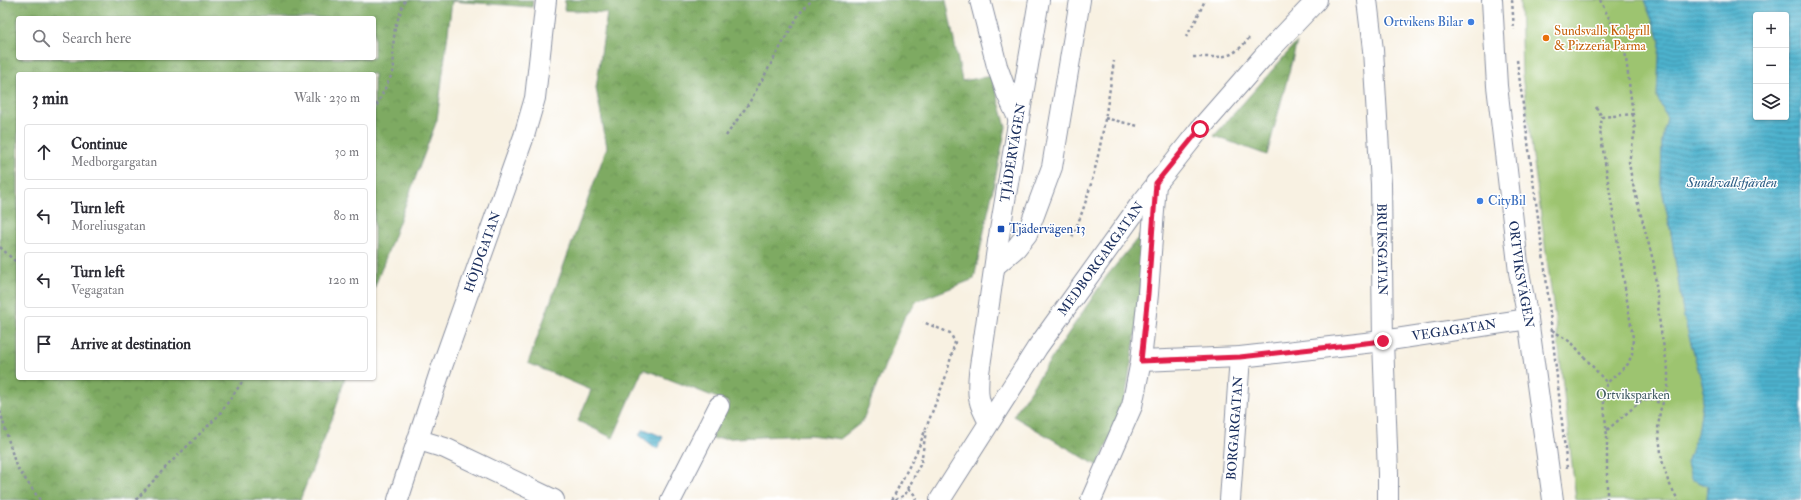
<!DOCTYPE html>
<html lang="en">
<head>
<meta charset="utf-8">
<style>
	body { margin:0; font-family:"IM FELL Double Pica",serif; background:#f7f7f7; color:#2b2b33 }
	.controls { position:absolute; right:12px; top:12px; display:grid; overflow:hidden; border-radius:4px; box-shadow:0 1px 3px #0004 }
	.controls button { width:36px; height:36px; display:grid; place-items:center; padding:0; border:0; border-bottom:1px solid #e1e1e2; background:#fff; color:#2b2b33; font:20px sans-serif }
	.stop { position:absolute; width:12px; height:12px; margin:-9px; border:3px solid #e11d48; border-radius:50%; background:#fff }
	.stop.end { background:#e11d48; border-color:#fff; box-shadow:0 1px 4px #0008 }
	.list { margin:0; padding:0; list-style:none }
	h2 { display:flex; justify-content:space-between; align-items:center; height:52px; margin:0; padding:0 16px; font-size:17px }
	h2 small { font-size:13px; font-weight:400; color:#7c7c81 }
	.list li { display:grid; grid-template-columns:26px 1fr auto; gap:12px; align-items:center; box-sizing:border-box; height:56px; margin:0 8px 8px; padding:0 8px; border:1px solid #e1e1e2; border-radius:4px }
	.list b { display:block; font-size:15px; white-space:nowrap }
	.list p { margin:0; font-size:13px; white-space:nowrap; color:#7c7c81 }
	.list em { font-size:13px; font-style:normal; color:#7c7c81 }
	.icon { flex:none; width:22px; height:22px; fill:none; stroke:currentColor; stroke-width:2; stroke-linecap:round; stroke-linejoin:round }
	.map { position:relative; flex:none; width:1801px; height:500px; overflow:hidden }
	.search { position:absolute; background:#fff; box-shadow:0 1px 3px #0004; left:16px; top:16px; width:360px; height:44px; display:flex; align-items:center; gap:10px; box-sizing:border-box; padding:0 14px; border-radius:4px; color:#7c7c81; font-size:15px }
	.panel { position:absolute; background:#fff; box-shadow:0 1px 3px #0004; left:16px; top:72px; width:360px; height:308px; border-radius:4px }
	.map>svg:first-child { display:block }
	.forest { fill:url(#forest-crowns); stroke:#4c6c60; fill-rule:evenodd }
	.green { fill:#9dc46f; stroke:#5c7a66 }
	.water { fill:url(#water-rules); stroke:#347096; fill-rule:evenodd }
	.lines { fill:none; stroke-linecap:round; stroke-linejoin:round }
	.minor-casing { stroke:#8a90a0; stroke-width:22 }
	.path { stroke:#8a90a0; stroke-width:2.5; stroke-dasharray:3 3; stroke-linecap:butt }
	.minor { stroke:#fff; stroke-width:20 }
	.route { stroke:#e11d48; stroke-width:5 }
	.shop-dot { fill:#3f7fe0; stroke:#fff; stroke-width:1.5 }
	.food-dot { fill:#e8710a; stroke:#fff; stroke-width:1.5 }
	.transit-dot { fill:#1a4fb4; stroke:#fff; stroke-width:1.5 }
	.labels { text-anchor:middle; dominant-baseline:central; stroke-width:3; stroke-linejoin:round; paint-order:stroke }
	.shop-label { font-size:13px; fill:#366cbe; stroke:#fff; text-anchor:end }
	.food-label { font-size:13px; fill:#c56008; stroke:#fff; text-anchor:start }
	.street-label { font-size:13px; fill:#1b2f5e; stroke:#fff }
	.transit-label { font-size:13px; fill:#164399; stroke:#fff; text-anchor:start }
	.park-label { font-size:13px; fill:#425c63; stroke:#fff }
	.water-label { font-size:14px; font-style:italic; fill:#2d5d85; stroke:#fff }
</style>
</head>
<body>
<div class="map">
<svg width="1801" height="500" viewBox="0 0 1801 500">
	<defs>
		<pattern id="forest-crowns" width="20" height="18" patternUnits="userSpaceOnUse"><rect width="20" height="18" fill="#7eaa62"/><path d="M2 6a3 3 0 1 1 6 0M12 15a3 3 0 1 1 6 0" fill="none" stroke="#668b54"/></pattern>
		<pattern id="water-rules" width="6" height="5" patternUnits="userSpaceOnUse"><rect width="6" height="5" fill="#4eb2cd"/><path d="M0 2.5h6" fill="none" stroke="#4091aa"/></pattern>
	</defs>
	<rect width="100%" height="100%" fill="#fff"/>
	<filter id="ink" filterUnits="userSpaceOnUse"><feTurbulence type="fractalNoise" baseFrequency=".025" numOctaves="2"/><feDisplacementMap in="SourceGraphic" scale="8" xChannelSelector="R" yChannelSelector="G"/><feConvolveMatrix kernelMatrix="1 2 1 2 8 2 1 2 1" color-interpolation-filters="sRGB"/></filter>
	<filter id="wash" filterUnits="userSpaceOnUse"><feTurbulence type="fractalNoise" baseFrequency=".012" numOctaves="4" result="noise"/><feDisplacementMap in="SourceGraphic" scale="16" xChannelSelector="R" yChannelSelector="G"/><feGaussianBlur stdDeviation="0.9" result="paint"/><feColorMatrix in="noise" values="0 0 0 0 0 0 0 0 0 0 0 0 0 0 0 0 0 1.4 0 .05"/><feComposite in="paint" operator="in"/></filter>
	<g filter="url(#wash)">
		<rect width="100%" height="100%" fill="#f8f1e2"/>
		<path class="forest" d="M0,0H533L532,7L452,1L437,120L374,289V74H18V378H345L334,414L300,500H0ZM18,18H374V58H18Z
			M565,0H946L962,81L992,76L1006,127L974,279L917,301L904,318L862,422L840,439L810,435L710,439L730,403L643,369L613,438L578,421L591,390L528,363L607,147L596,88L607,13L564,10Z
			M1297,42L1267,155L1214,136Z
			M1146,228L1139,314L1124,406L1098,466L1013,416L1106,277Z"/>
		<path class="green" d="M1520,0H1644L1660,39L1657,97L1667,118L1662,140L1661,184L1671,233L1684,318L1704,390L1699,427L1687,463L1691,479L1708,486L1707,500H1576L1558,341L1522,75Z"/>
		<path class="water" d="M1644,0H1801V500H1707L1708,486L1691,479L1687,463L1699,427L1704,390L1684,318L1671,233L1661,184L1662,140L1667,118L1657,97L1660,39ZM1756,15H1786V117H1756Z
			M644,429L663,437L657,449L639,435Z"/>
	</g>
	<g filter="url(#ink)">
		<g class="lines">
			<defs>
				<g id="minor">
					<path d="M980,0L997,66L1007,94L1019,120"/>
					<path id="s1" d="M1367,0L1373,50L1381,184L1383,341L1388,474V500"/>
					<path id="s2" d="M1492,0L1497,86L1519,272L1528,319L1553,500"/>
					<path d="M995,266L1016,248L1027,234L1052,167L1080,0"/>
					<path id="s3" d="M1141,361L1240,357L1383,341L1528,319"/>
					<path id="s4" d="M989,422C978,403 977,395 979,373L998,242L1039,0"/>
					<path d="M419,440L445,448L554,500"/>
					<path id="s5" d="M398,500L439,375L524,136L535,98L546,0"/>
					<path d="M671,500L719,406"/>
					<path id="s6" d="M940,500L1037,348L1139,206L1200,129L1263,57L1317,0"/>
					<path d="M1091,500L1132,406L1141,361L1148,294L1156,183"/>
					<path id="s7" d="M1230,500L1240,357"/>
				</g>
			</defs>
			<use href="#minor" class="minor-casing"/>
			<path class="path" d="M1512,0L1514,30
				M1600,0L1625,50L1635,131L1629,162L1632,181L1654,264L1660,326L1668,370V388L1660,411L1658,429L1662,460L1668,481L1678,500
				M0,1L1,0
				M1186,37L1196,20L1205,0
				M1193,57C1221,56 1230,62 1249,38
				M1517,60L1546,277L1567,468
				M1596,107L1602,117
				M374,111L394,70L393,47L395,27L405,0
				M1105,118L1138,126
				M726,136L749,103L799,14L812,0
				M1072,237C1097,182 1105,121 1114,61
				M0,247L18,264
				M1552,330L1572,343L1607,383
				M0,411L16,466L40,500
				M1607,430L1641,401L1652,400L1663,404
				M908,489L914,494L916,500
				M136,500L164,469L219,415L245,378
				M892,500L918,449L946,376L955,342L950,333L923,322
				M895,500L905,495L921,463L926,431
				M1607,500V437L1603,393L1607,383L1628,364L1632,354L1633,338L1600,131L1602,117L1634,114"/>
			<use href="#minor" class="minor"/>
		</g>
	</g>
	<g class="lines" filter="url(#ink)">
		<path class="route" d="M1200,129L1156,183L1148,294L1141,361L1240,357L1383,341"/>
	</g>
	<g class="shop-dot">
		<circle cx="1471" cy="22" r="4"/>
		<circle cx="1480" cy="201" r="4"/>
	</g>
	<circle class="food-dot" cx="1546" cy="38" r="4"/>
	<rect class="transit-dot" x="997" y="225" width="8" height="8" rx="2"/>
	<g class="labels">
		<g class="shop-label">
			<text x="1463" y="22">Ortvikens Bilar</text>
			<text x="1488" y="201" text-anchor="start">CityBil</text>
		</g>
		<g class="food-label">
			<text x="1554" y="31">Sundsvalls Kolgrill<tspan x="1554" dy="15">&amp; Pizzeria Parma</tspan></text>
		</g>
		<g class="street-label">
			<text stroke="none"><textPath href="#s4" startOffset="274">TJÄDERVÄGEN</textPath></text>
			<text stroke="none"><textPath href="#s1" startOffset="250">BRUKSGATAN</textPath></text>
			<text stroke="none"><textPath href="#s5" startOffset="262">HÖJDGATAN</textPath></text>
			<text stroke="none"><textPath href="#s6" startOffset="290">MEDBORGARGATAN</textPath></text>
			<text stroke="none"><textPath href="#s2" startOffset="276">ORTVIKSVÄGEN</textPath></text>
			<text stroke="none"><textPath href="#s3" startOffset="315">VEGAGATAN</textPath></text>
			<text stroke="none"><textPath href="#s7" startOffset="72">BORGARGATAN</textPath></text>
		</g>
		<g class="transit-label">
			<text x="1009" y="229">Tjädervägen 13</text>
		</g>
		<g class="park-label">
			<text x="1633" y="395">Ortviksparken</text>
		</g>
		<g class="water-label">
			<text x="1732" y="182">Sundsvallsfjärden</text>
		</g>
	</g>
</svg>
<div class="controls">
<button>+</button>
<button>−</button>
<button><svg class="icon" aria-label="layers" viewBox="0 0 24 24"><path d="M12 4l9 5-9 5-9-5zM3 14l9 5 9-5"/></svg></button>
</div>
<div class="stop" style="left:1200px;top:129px"></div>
<div class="stop end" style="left:1383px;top:341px"></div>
<div class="search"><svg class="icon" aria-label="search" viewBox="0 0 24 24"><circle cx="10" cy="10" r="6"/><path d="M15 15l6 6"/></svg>Search here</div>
<section class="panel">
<h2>3 min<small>Walk · 230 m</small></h2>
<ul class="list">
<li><svg class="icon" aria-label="ahead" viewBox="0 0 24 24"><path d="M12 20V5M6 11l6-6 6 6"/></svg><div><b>Continue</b><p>Medborgargatan</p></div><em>30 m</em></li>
<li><svg class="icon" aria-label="left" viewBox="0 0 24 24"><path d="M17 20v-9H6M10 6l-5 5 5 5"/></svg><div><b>Turn left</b><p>Moreliusgatan</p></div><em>80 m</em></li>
<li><svg class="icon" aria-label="left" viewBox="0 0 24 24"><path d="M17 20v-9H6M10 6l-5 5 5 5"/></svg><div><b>Turn left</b><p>Vegagatan</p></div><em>120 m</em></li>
<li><svg class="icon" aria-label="arrive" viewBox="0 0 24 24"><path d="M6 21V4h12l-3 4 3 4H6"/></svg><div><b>Arrive at destination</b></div></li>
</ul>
</section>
</div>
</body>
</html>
